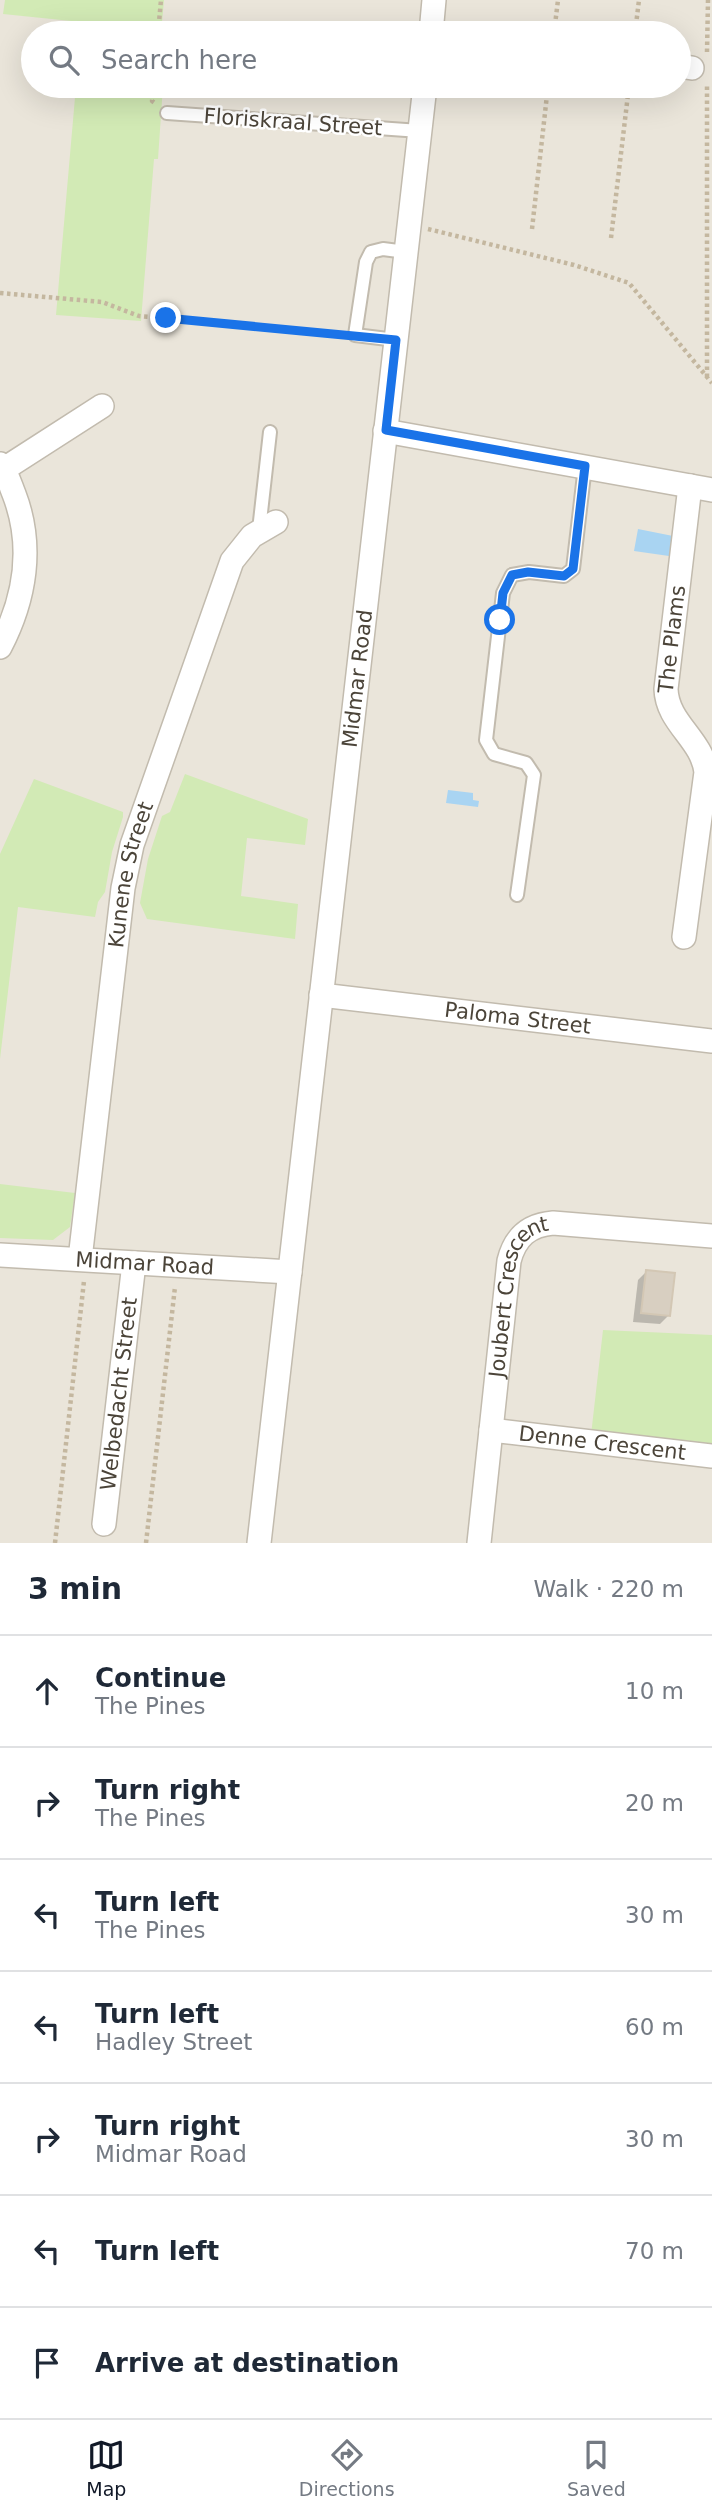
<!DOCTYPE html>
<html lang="en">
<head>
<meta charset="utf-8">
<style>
	body { margin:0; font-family:"DejaVu Sans",sans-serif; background:#f6f6f7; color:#1f2937 }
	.stop { position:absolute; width:21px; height:21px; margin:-16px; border:5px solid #1a73e8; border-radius:50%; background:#fff }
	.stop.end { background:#1a73e8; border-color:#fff; box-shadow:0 2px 7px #0008 }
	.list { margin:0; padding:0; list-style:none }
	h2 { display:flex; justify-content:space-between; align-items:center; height:91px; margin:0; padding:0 28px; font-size:30px }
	h2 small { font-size:23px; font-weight:400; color:#747a83 }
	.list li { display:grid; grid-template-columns:46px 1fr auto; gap:21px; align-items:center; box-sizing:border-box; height:112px; padding:0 28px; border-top:2px solid #e0e1e3 }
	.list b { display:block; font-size:26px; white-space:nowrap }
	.list p { margin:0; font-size:23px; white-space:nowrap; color:#747a83 }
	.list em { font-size:23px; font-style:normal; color:#747a83 }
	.icon { flex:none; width:38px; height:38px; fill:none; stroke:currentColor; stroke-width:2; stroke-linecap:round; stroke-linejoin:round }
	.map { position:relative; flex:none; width:712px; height:1543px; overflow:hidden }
	.search { position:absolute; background:#fff; box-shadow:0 7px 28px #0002; left:21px; right:21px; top:21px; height:77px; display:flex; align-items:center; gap:18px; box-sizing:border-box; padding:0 24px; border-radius:38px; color:#747a83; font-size:26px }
	.sheet { height:875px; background:#fff }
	nav { display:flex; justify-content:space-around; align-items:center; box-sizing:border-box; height:98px; border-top:2px solid #e0e1e3; background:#fff; font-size:19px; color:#747a83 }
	nav a { display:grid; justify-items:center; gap:4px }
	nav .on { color:#111827 }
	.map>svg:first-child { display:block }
	.residential { fill:#eae5da; fill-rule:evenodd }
	.green { fill:#d2eab5 }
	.water { fill:#a9d4f2 }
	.shadow { fill:#0003 }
	.building { fill:#d8cfc1; stroke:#d3c7b4; stroke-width:2 }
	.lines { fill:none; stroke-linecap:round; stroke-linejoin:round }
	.service-casing { stroke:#c2bbae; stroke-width:16 }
	.minor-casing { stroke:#c2bbae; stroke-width:26 }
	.path { stroke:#c4b79f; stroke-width:4.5; stroke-dasharray:3.5 3.5; stroke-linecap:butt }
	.service { stroke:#fff; stroke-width:12 }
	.minor { stroke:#fff; stroke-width:23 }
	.route { stroke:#1a73e8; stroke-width:9 }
	.labels { text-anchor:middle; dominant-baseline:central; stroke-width:5; stroke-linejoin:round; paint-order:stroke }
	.street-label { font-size:21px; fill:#4b4439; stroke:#fff }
</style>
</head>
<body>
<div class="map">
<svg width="712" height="1543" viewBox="0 0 712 1543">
	<rect width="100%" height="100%" fill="#f6f3ec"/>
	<path class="residential" d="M0,0H712V1543H0ZM33,33H679V86H33Z"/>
	<path class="green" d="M5,0H164L161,33H81V22L3,14Z
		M76,86H163L158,159H154L141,321L56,315Z
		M185,774L308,819L305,845L247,838L241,896L298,904L295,939L147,919L140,903L148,859L162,816L170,812Z
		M34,779L123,812V817L112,852L105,892L98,902L95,917L18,907L0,1059V854Z
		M0,1184L75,1193L70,1227L53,1240L0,1238Z
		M603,1330L712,1335V1448L591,1435Z"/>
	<path class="water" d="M638,529L673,536L669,556L634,551Z
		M448,790L473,793V800L479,801L478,807L446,803Z"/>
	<path class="shadow" d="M647,1271L668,1316L660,1324L633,1322L638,1280Z"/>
	<path class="building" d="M646,1270L675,1273L670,1316L641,1313Z"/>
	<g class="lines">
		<defs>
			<path id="service" d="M167,113L420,131
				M396,340L355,335L366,262L371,252L383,249L406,252
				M259,530L270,432
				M517,895L534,775L526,763L494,754L486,740L503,593L512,575L529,572L564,576L573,569L585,466"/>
			<g id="minor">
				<path d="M431,33L434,0"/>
				<path d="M679,66L692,68"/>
				<path d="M385,431L712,490"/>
				<path d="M0,464C7,473 10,484 14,494C34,546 25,599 0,647"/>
				<path d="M4,469L102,406"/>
				<path id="s1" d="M684,937L706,772C702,739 667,723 666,689L690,486"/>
				<path id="s2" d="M321,995L712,1041"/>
				<path id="s3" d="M0,1255L290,1272"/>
				<path id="s4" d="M80,1259L123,888L132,845L232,561L252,536L276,522"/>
				<path id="s5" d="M491,1430L712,1456"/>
				<path id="s6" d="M104,1524L134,1263"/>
				<path id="s7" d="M259,1543L425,86"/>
				<path id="s8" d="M479,1543L509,1261C515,1237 529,1225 553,1223L712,1236"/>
			</g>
		</defs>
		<use href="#service" class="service-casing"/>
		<use href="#minor" class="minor-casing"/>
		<path class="path" d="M158,33L161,0
			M554,33L558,0
			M635,33L639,0
			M707,52L708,0
			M154,86L152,101L156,104
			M428,229L574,265L629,283L712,383
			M532,229L548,86
			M611,238L629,86
			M0,293L102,302L139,316L338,334
			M707,377V85
			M55,1543L84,1281
			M146,1543L175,1287"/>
		<use href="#service" class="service"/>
		<use href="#minor" class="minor"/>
	</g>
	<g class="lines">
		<path class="route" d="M166,318L396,340L386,430L585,466L573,569L564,576L528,572L512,575L503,593L500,620"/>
	</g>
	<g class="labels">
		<g class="street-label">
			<text transform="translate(293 122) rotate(4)">Floriskraal Street</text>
			<text stroke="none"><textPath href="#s1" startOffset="310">The Plams</textPath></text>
			<text stroke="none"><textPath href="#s7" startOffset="870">Midmar Road</textPath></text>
			<text stroke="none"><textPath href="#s4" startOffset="388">Kunene Street</textPath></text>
			<text stroke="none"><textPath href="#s2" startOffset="198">Paloma Street</textPath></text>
			<text stroke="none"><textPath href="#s3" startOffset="145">Midmar Road</textPath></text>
			<text stroke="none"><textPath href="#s8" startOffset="254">Joubert Crescent</textPath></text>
			<text stroke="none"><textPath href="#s6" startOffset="131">Welbedacht Street</textPath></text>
			<text stroke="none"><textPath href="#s5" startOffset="112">Denne Crescent</textPath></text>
		</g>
	</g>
</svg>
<div class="stop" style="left:500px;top:620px"></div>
<div class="stop end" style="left:166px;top:318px"></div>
<div class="search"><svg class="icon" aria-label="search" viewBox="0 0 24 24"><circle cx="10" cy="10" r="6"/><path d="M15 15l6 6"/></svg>Search here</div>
</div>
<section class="sheet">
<h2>3 min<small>Walk · 220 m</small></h2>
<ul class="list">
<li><svg class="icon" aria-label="ahead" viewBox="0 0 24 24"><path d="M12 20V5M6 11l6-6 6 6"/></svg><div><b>Continue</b><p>The Pines</p></div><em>10 m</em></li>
<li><svg class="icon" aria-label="right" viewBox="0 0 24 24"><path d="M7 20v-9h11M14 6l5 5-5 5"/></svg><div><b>Turn right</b><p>The Pines</p></div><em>20 m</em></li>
<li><svg class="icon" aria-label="left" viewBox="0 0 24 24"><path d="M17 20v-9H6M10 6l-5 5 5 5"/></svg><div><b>Turn left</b><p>The Pines</p></div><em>30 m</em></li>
<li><svg class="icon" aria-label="left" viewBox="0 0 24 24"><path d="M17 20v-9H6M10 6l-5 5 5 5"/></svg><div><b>Turn left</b><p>Hadley Street</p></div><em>60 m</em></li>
<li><svg class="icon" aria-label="right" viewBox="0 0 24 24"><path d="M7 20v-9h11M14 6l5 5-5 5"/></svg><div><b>Turn right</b><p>Midmar Road</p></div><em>30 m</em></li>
<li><svg class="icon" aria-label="left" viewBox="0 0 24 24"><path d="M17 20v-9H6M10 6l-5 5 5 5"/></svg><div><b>Turn left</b></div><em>70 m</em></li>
<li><svg class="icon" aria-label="arrive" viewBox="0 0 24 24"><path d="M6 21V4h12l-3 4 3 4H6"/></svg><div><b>Arrive at destination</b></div></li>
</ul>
</section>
<nav>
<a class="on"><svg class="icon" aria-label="map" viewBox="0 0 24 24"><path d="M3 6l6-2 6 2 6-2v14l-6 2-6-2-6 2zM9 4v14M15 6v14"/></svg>Map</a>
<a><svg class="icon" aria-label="directions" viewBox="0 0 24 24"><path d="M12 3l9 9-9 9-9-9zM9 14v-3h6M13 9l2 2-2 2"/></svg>Directions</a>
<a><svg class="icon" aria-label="saved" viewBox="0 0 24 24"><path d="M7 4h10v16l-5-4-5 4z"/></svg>Saved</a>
</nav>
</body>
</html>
